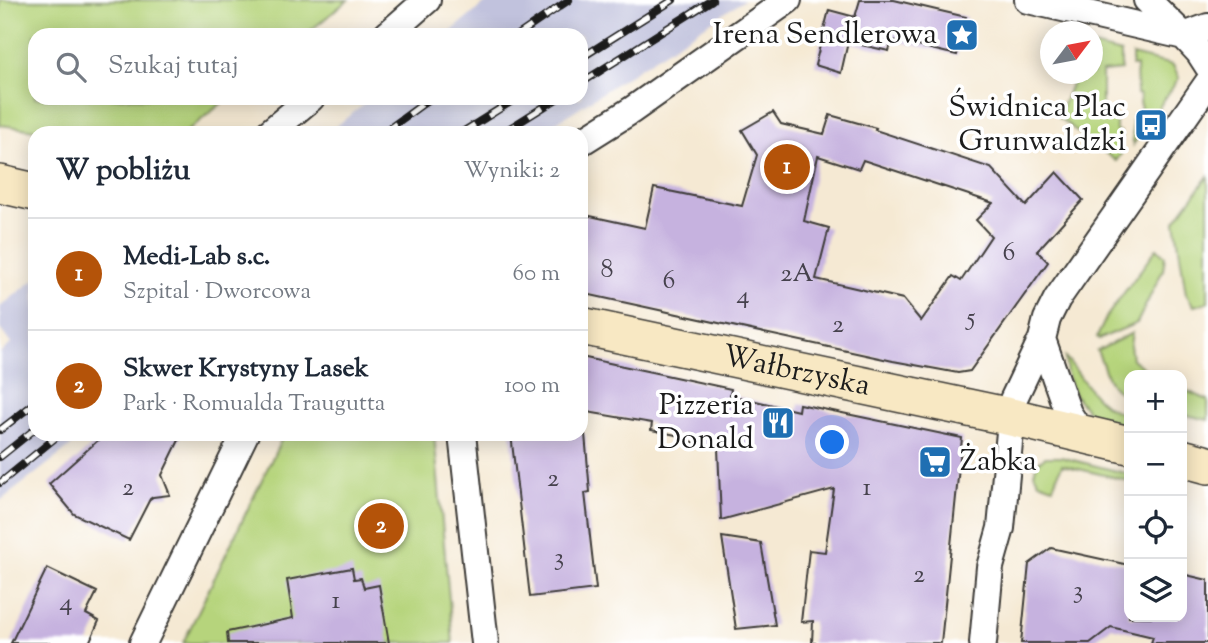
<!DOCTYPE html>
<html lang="pl">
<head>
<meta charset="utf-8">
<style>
	body { margin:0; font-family:"Sorts Mill Goudy",serif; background:#f6f6f7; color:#1f2937 }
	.controls { position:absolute; right:21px; bottom:21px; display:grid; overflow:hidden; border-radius:14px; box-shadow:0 4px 18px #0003 }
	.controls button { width:63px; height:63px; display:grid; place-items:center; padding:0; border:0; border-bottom:2px solid #e0e1e3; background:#fff; color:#1f2937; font:35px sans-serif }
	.compass { position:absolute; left:1040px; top:21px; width:63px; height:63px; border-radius:50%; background:#fff; box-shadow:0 4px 18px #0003; rotate:58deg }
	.you { position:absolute; left:833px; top:443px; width:24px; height:24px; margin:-18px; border:5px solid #fff; border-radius:50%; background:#1a73e8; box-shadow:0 0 0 10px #1a73e833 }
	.badge { display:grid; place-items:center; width:46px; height:46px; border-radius:50%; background:#b45309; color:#fff; font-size:23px; font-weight:700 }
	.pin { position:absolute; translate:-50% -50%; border:4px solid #fff; box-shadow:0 2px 7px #0006 }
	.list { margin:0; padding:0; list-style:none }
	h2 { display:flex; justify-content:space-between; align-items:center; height:91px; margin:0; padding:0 28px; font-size:30px }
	h2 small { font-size:23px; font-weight:400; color:#747a83 }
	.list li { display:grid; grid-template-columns:46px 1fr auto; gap:21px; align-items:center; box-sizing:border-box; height:112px; padding:0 28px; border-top:2px solid #e0e1e3 }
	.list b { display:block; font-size:26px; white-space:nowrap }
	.list p { margin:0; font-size:23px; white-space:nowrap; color:#747a83 }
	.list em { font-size:23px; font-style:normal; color:#747a83 }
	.icon { flex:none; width:38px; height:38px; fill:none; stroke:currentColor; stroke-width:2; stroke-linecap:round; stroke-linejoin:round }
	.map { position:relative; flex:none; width:1208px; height:643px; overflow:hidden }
	.search { position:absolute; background:#fff; box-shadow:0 4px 18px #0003; left:28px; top:28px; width:560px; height:77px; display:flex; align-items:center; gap:18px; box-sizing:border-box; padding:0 24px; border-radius:21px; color:#747a83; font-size:26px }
	.panel { position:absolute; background:#fff; box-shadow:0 4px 18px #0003; left:28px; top:126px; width:560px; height:315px; border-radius:21px }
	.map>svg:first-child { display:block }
	.industrial { fill:#c1c2dd }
	.green { fill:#b6d47b; stroke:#69784c; stroke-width:2 }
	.building { fill:#c6b2df; fill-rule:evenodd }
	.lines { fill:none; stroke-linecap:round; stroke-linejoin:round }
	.minor-casing { stroke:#3d3b37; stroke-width:30 }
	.secondary-casing { stroke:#3d3b37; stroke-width:40 }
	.minor { stroke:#fff; stroke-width:26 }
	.secondary { stroke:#f8e8c3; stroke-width:37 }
	.rail-casing { stroke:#1c1c1c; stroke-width:8 }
	.rail { stroke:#fff; stroke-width:5; stroke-dasharray:16; stroke-linecap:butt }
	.labels { text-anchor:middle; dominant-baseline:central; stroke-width:7; stroke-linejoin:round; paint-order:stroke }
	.number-label { font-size:26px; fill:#46424d }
	.poi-label { font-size:30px; fill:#1c1c1c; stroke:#fff; text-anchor:end }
	.street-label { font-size:30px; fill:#1c1c1c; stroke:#fff }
</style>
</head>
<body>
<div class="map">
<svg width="1208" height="643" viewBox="0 0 1208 643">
	<rect width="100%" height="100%" fill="#fff"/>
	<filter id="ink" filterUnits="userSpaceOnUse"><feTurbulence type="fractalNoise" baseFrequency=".0143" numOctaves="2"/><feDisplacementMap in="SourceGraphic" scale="14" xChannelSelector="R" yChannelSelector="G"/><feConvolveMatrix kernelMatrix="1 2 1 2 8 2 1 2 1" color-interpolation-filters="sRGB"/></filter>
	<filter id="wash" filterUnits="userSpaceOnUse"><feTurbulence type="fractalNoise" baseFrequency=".00686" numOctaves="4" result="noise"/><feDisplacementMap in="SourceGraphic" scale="28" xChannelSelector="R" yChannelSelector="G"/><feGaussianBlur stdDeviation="1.57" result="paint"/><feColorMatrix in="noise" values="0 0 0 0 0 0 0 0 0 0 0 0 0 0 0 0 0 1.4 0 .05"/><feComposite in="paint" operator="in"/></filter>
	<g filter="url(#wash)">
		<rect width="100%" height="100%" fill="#f5e9d3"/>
		<path class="industrial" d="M489,0H744L540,133H328L371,98H581V35H447Z
			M35,279V434H87L0,501V353L11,344L0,329V307Z"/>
		<path class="green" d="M0,0H348L305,35H35V98H228L185,133H56L0,125Z
			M1093,46L1121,53V70L1102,72V116L1116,117V131L1120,132L1121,154L1116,161L1058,117L1075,74H1092Z
			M1132,55L1173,65L1179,78L1133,145L1132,121L1141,119L1140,95L1137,94L1136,66H1132Z
			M1208,176V302L1194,306L1186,294L1175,221Z
			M1157,248L1165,256L1163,270L1137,323L1099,339L1097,337L1107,316Z
			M1132,333L1130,345L1132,359L1153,375H1129V398C1104,385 1108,373 1097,351Z
			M1065,357C1088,383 1092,405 1129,416V425C1088,423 1067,396 1065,357Z
			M1182,389L1208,400V420L1182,414Z
			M284,434H434L453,643H183Z
			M1045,457H1061L1129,474V481L1062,465L1053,487L1039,482L1034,473L1037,463Z"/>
		<g id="blocks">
			<path class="building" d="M860,0H894L966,17L957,55L892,40L889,51L848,42L841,73L815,65L829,10L855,17Z
				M773,112L781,124L824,134L830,115L876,128L875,130L991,168L1026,206L1057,172L1083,200L1037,251L1048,262L970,371L958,373L893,361L581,293V214L645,228L654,188L742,206L757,155L742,130ZM818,156L859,169L863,160L993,203L976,220L991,236L961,281L953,276L921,321L903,299L816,279L829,228L804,221Z
				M581,357L731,389L730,395L798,411L799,404L962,438L941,643H812L813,621L801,622L809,550L825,552L834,489L721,520L718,448L685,440L686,437L651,430L652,423L581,411Z
				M105,434H182L162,475L170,495L153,497L150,499L129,540L74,514L49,484Z
				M511,434H585L590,492L585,493L596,589L530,597Z
				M722,537L761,543L775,625L736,629Z
				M1051,548L1129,565V617H1182V574L1208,580V643H1151L1153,637L1111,627L1090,643H1021L1029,564Z
				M47,568L97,592L86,614L99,621L89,643H11Z
				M352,568L354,579L361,578L364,588L379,585L389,643H228L227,632L293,618L287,580Z"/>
		</g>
	</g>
	<g filter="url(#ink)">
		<use href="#blocks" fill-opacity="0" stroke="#3d3b37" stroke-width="2"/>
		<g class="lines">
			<defs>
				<path id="minor" d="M1028,0L1184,36L1199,52L1208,66
					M1147,0L1184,36L1208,27
					M387,35L427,0
					M269,133L311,98
					M581,142L632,110L788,0
					M1042,339L1068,413L1082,434
					M462,434L485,643
					M143,643L245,434
					M983,643L990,567L1001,528L1013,400L1042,339L1047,319L1057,299L1208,83"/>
				<g id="secondary">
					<path d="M0,184L35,192"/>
					<path id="s1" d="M581,326L1011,417L1129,445"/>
					<path d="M1182,458L1208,465"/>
				</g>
			</defs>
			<use href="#minor" class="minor-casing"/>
			<use href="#secondary" class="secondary-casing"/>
			<use href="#minor" class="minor"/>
			<use href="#secondary" class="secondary"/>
			<defs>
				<path id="rail" d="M518,35L569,0
					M581,58L673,0
					M581,83L712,0
					M383,133L431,98
					M461,133L517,98
					M502,133L558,98
					M0,430L35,403
					M0,457L35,429
					M0,483L60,434"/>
			</defs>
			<use href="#rail" class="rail-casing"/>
			<use href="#rail" class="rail"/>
		</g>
	</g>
	<defs>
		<symbol id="sight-square" viewBox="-11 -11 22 22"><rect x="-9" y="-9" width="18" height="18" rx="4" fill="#1f6fb2" stroke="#fff"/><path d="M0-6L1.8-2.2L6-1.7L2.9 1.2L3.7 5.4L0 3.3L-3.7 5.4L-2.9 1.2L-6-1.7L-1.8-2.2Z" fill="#fff"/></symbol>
		<symbol id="bus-square" viewBox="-11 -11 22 22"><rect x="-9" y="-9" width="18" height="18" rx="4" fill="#1f6fb2" stroke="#fff"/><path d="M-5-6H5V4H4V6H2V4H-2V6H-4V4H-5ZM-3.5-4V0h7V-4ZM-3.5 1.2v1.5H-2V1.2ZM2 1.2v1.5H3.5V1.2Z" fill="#fff"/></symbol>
		<symbol id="restaurant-square" viewBox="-11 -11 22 22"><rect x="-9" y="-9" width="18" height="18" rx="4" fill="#1f6fb2" stroke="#fff"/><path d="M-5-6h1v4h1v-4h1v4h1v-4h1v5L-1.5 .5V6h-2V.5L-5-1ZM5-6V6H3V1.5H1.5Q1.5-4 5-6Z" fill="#fff"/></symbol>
		<symbol id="supermarket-square" viewBox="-11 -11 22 22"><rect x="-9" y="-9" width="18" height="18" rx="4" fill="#1f6fb2" stroke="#fff"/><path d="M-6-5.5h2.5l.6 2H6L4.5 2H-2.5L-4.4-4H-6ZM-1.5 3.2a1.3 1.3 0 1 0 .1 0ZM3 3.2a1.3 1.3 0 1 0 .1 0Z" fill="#fff"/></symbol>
	</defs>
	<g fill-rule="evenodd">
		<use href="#sight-square" x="943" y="16" width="38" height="38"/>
		<use href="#bus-square" x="1132" y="106" width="38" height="38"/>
		<use href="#restaurant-square" x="759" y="404" width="38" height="38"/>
		<use href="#supermarket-square" x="916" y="443" width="38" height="38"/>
	</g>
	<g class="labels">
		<g class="number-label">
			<text x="1009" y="253">6</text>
			<text x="607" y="270">8</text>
			<text x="797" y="274">2A</text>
			<text x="669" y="281">6</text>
			<text x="743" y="296">4</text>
			<text x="971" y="318">5</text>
			<text x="838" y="325">2</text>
			<text x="553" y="479">2</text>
			<text x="128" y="488">2</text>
			<text x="867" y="488">1</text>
			<text x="559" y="558">3</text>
			<text x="919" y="575">2</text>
			<text x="1078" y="591">3</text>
			<text x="336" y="601">1</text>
			<text x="66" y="603">4</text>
		</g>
		<g class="poi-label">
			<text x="937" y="35">Irena Sendlerowa</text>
			<text x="1126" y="108">Świdnica Plac<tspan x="1126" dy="34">Grunwaldzki</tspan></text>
			<text x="754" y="406">Pizzeria<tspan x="754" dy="34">Donald</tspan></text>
			<text x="960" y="462" text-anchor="start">Żabka</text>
		</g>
		<g class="street-label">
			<text stroke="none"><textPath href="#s1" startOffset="220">Wałbrzyska</textPath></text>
		</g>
	</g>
</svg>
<div class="controls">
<button>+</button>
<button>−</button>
<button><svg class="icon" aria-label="locate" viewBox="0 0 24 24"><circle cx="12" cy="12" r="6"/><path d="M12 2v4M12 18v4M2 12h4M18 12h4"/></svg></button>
<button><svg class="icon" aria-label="layers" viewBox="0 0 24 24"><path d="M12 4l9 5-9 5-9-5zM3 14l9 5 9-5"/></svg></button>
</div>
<svg class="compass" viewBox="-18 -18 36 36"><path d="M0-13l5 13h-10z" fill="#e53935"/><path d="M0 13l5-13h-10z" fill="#747a83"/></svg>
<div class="you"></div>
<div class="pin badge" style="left:787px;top:167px">1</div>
<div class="pin badge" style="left:381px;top:526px">2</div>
<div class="search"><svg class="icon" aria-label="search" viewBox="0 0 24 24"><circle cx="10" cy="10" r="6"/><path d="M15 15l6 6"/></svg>Szukaj tutaj</div>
<section class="panel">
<h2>W pobliżu<small>Wyniki: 2</small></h2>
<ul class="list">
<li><span class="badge">1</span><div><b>Medi-Lab s.c.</b><p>Szpital · Dworcowa</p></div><em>60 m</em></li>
<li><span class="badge">2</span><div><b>Skwer Krystyny Lasek</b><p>Park · Romualda Traugutta</p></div><em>100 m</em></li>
</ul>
</section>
</div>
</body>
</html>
